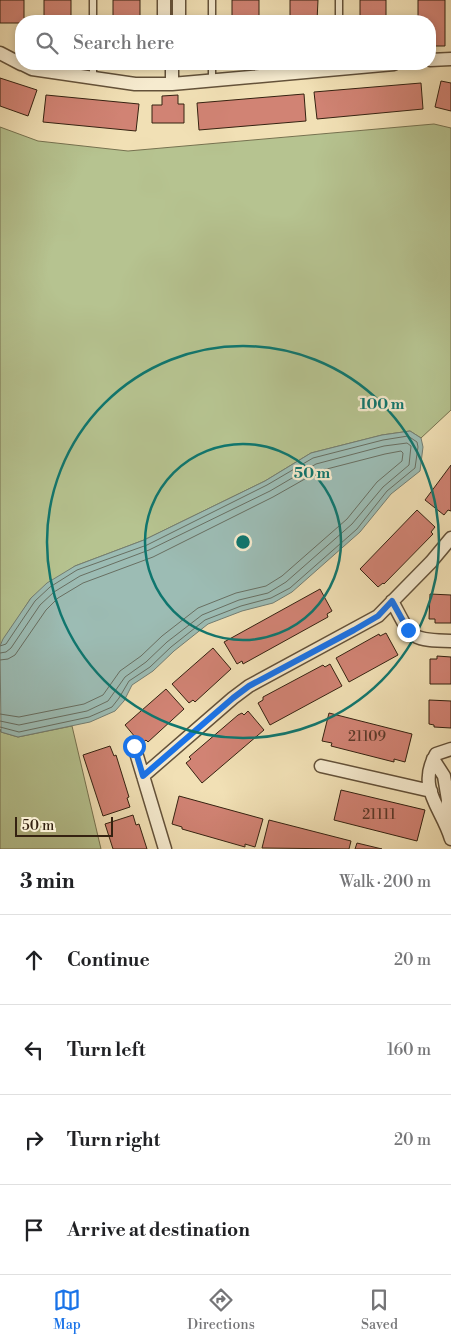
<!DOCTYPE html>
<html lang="en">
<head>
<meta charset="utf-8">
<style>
	body { margin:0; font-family:"Libre Bodoni",serif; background:#f6f6f6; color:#202124 }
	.scale { position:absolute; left:15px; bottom:12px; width:98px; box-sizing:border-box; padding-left:5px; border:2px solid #352211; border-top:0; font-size:14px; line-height:18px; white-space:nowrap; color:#352211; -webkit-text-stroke:4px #f6ebcf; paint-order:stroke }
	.stop { position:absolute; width:15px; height:15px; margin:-11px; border:4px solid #1a73e8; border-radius:50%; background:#fff }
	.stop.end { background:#1a73e8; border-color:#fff; box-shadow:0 1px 5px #0008 }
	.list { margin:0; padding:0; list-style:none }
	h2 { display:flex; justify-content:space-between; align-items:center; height:65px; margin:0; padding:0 20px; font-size:21px }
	h2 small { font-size:16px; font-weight:400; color:#757577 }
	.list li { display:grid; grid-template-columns:32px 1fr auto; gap:15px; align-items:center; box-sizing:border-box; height:90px; padding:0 20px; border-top:1px solid #e0e0e0 }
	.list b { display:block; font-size:19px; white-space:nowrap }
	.list em { font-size:16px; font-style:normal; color:#757577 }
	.icon { flex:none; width:28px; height:28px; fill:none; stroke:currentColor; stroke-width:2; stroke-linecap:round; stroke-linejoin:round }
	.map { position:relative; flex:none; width:451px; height:849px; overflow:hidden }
	.search { position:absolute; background:#fff; box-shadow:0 2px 8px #0003; left:15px; right:15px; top:15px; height:55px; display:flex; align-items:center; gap:12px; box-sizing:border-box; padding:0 18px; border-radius:20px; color:#757577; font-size:19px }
	.sheet { height:425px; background:#fff }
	nav { display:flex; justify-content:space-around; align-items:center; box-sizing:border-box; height:70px; border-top:1px solid #e0e0e0; background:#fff; font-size:14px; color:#757577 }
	nav a { display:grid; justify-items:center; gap:2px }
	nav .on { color:#1a73e8 }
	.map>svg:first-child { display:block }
	.green { fill:#b6c390; stroke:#767250 }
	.water { fill:#9cbcb4; stroke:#737e73 }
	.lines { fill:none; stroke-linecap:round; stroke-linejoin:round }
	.shore { stroke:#686f62; stroke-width:1 }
	.building { fill:#d18374; stroke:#352211 }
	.lane-casing { stroke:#64523a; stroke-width:9 }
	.street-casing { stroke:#64523a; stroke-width:15 }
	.lane { stroke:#f6ebcf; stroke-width:6 }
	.street { stroke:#f6ebcf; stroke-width:12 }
	.route { stroke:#1a73e8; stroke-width:6 }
	.ring { fill:none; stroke:#0f766e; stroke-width:2.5 }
	.labels { text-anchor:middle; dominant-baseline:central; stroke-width:4.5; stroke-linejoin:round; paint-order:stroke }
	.number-label { font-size:14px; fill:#5c3a2a }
	.centre { fill:#0f766e; stroke:#f6ebcf; stroke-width:2.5 }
	.ring-label { font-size:15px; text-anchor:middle; font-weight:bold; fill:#0f766e; stroke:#f6ebcf; stroke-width:4.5; stroke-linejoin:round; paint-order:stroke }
</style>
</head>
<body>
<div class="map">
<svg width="451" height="849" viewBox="0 0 451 849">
	<rect width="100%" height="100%" fill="#f1e0b5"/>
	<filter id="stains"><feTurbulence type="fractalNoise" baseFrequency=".004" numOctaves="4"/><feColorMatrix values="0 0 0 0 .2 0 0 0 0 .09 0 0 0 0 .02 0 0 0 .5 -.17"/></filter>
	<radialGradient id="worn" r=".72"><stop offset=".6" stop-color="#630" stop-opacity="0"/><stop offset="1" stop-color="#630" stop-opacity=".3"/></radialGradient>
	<path class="green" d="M434,124L451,128V410L421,438L410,431L382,435L311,453L265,481L144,540L75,566L31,598L0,646V127L38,141L128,151Z
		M72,726L101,849H0V729L1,732L18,737Z"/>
	<path class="water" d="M410,431L421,438L423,447L420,471L391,494L360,532L292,592L273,603L242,611L208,624L174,651L153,671L132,685L124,701L115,711L90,722L18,737L1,732L0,646L3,639L31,598L47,583L75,566L144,540L265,481L311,453L382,435Z"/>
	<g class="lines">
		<path class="shore" d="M0,646L6,644L35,601L50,587L77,570L147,545L267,485L313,458L383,440L408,436L417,442L418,447L415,468L387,491L357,529L290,588L271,598L241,606L205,620L171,647L150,667L129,681L119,698L112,707L89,717L19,732L0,727
			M0,653L6,652L11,648L40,605L54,592L80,576L149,550L270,491L316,464L384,446L407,443L411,446L409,465L383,487L352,524L286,582L268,593L239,600L202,615L167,642L146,662L125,677L108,701L87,711L19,725L0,721
			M0,660L8,659L15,655L46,610L58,598L83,583L153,557L273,497L319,471L385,454L401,451L403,453L402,461L377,482L347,519L282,576L266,586L236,593L198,608L162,636L141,656L120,671L103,695L84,704L19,717L0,714"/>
	</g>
	<path class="building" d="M0,0H24V21H21V23H0Z
		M44,0H71V21H44Z
		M113,0H140V21H113Z
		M232,0H259V21H232Z
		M290,0H318L317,21H290Z
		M360,0H386V20L397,21H360Z
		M418,0H445V46H430V21H418Z
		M0,78L37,90L28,116L0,106Z
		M441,81L451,83V111L435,107Z
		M421,83L423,109L317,119L314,92Z
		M304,94L306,121L199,130L197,103Z
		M46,95L139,104L136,131L43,122Z
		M178,95V104H184V123H152V105H162V96Z
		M451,465V511L448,510L444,515L425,500Z
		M417,510L435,527L431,532L433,534L384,584L383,583L378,587L360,569Z
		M320,589L332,611L327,614L328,617L243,664L242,661L237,664L224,642Z
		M430,594L451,595V623H435V619H429Z
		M386,633L398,655L349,682L336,658L379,634L380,636Z
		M213,648L231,669L195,702L193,700L189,703L172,684Z
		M437,656L451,657V684H430V659H437Z
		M330,664L342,686L270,725L258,703L263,700V697L323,665L325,667Z
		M166,689L184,709L148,742L146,740L141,744L125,725Z
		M429,700L451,701V728L434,727V725L429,724Z
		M248,711L264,730L202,783L186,763L191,759L189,757L238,715L242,713L244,715Z
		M329,713L412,734L405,762L394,759V762L331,746L332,743L322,741Z
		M110,746L114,756L116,755L129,797L127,798L130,807L103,816L83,755Z
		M341,790L425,810L417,841L334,820Z
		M179,796L263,819L255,847L245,844V847L182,829V827L172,824Z
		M133,815L136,825L139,824L147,849H113L105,824Z
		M269,820L351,841L349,849L262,848Z
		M357,843L382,849H355Z"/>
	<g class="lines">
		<defs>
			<path id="lane" d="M93,0V21
				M212,0V21
				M339,21V0
				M93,64V78
				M212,64V81"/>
			<path id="street" d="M164,0V19L166,21
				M177,21L179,18V0
				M0,53L21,64
				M430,60L451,59
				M22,64L32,69L135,84H172L394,64
				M172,64V84
				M392,601C412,638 408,640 451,641
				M134,746L165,849
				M451,749L436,754C416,788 442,808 451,839
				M433,759L444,776L448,800L446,824
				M321,766L431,791
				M143,776L233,698L249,686L378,616L431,562L451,538"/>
		</defs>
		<use href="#lane" class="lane-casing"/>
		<use href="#street" class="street-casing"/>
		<use href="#lane" class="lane"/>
		<use href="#street" class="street"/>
	</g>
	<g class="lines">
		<path class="route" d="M134,746L143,776L233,698L249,686L354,630L378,616L392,601L408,630"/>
	</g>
	<g class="ring">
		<circle cx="243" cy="542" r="98"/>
		<circle cx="243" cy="542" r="196"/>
	</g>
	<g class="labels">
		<g class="number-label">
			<text x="367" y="737">21109</text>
			<text x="379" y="815">21111</text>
		</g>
	</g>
	<circle cx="243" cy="542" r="8" class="centre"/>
	<g class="ring-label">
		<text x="382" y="409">100 m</text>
		<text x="312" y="478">50 m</text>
	</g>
	<rect width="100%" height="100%" filter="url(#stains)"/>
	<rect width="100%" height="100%" fill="url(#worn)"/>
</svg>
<div class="scale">50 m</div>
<div class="stop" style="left:134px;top:746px"></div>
<div class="stop end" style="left:408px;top:630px"></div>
<div class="search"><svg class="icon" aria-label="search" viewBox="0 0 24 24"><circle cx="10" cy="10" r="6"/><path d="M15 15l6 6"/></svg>Search here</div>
</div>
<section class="sheet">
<h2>3 min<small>Walk · 200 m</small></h2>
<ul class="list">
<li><svg class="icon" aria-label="ahead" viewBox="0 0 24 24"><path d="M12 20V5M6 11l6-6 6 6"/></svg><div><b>Continue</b></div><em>20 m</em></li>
<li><svg class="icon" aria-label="left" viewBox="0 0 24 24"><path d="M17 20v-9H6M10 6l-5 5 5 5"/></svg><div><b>Turn left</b></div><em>160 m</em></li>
<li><svg class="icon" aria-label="right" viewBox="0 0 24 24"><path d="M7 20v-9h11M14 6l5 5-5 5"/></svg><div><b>Turn right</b></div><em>20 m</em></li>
<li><svg class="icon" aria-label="arrive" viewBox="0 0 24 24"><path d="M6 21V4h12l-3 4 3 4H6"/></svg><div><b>Arrive at destination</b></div></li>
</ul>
</section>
<nav>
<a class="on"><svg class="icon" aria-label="map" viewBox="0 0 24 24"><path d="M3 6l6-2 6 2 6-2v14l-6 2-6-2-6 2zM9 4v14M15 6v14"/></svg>Map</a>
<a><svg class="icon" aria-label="directions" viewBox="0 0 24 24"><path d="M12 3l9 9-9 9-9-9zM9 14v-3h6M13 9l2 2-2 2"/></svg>Directions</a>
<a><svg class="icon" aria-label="saved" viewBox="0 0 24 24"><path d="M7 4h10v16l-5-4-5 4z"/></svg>Saved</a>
</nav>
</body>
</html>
